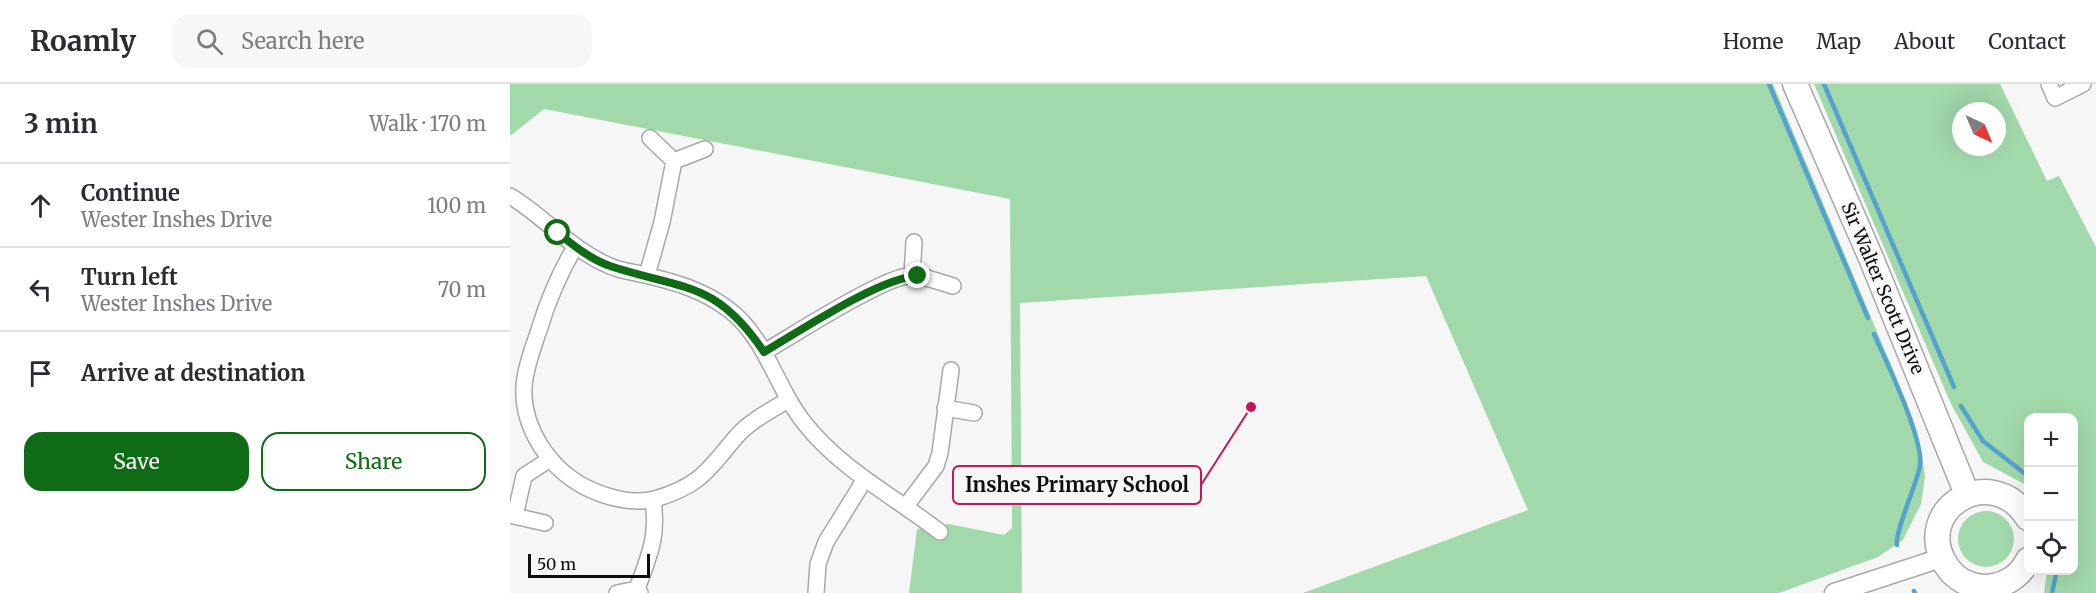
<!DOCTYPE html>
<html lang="en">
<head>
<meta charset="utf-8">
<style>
	body { margin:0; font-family:Merriweather,serif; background:#f7f7f7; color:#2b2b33 }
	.controls { position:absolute; right:18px; bottom:18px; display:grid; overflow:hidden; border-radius:12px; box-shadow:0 6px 24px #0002 }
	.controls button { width:54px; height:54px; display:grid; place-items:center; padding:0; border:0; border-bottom:2px solid #e1e1e2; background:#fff; color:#2b2b33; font:30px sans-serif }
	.compass { position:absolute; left:1442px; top:18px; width:54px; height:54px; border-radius:50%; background:#fff; box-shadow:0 6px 24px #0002; rotate:136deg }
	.scale { position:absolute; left:18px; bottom:15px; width:122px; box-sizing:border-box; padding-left:6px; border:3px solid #0e0e0e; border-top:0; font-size:16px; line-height:21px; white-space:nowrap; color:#0e0e0e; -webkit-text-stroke:4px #f6f6f7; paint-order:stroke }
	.stop { position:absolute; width:18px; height:18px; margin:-14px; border:4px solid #0f6b16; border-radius:50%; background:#fff }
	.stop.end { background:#0f6b16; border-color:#fff; box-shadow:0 2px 6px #0008 }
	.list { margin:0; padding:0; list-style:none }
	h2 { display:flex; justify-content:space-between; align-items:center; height:78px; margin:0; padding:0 24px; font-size:26px }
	h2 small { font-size:20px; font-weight:400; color:#7c7c81 }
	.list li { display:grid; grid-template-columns:39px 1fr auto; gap:18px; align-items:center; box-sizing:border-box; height:84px; padding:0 24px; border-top:2px solid #e1e1e2 }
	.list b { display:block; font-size:22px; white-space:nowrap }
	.list p { margin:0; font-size:20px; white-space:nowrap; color:#7c7c81 }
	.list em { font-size:20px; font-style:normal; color:#7c7c81 }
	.actions { display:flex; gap:12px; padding:18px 24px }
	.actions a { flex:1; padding:14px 0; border:2px solid #0f6b16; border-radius:18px; text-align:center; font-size:21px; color:#0f6b16 }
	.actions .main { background:#0f6b16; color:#fff }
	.icon { flex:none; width:33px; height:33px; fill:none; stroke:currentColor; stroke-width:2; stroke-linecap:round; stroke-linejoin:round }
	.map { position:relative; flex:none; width:1586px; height:509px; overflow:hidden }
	header { display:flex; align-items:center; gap:36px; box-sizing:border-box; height:84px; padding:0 30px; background:#fff; border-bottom:2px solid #e1e1e2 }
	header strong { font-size:28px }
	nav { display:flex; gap:33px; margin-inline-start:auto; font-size:21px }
	.search { width:420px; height:54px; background:#f7f7f7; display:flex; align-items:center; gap:15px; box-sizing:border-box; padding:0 21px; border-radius:18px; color:#7c7c81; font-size:22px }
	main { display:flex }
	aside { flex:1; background:#fff }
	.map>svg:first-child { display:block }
	.green { fill:#a2d9ab; fill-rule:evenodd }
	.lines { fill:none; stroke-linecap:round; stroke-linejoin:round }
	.stream { stroke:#54a2ce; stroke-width:4.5 }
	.minor-casing { stroke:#a8a8a9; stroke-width:18 }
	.tertiary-casing { stroke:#a8a8a9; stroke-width:21 }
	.primary-casing { stroke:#a8a8a9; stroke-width:27 }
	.minor { stroke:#fff; stroke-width:15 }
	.tertiary { stroke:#fff; stroke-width:18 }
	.primary { stroke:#fff; stroke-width:24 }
	.route { stroke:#0f6b16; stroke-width:8 }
	.labels { text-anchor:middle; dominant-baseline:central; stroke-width:6; stroke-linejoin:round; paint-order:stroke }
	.street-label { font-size:18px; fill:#0e0e0e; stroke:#f6f6f7 }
	.leader { fill:none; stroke:#c2185b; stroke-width:2 }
	.callout-dot { fill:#c2185b; stroke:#f6f6f7; stroke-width:2 }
	.callout { fill:#f6f6f7; stroke:#c2185b; stroke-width:2 }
	.callout-label { font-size:20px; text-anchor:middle; font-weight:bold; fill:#0e0e0e }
</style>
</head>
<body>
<header>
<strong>Roamly</strong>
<div class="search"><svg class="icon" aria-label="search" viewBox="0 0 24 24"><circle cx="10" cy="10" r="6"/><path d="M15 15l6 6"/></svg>Search here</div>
<nav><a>Home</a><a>Map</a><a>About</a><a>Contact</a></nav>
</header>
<main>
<aside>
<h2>3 min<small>Walk · 170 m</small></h2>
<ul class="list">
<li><svg class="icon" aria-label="ahead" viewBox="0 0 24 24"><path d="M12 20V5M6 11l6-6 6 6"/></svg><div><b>Continue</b><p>Wester Inshes Drive</p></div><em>100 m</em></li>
<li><svg class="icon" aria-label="left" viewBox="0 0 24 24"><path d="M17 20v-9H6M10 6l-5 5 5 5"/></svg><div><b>Turn left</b><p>Wester Inshes Drive</p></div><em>70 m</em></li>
<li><svg class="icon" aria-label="arrive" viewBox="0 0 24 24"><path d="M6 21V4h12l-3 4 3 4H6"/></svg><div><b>Arrive at destination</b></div></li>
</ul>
<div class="actions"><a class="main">Save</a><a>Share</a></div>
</aside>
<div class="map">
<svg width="1586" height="509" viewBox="0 0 1586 509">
	<rect width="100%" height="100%" fill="#f6f6f7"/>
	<path class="green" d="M0,0H1263L1384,288L1412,373L1415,392L1411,420L1393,456L1368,473L1269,509H793L1018,426L916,192L510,219L512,509H399L407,445L439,440L494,451L502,444L500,115L34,25L0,52Z
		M1304,0H1490L1537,97L1549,92L1586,163V509H1534L1537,487L1564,486V334H1518V402L1473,378L1441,320ZM1451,27H1487V63H1451Z
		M1448 455a28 28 0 1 1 56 0a28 28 0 1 1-56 0Z"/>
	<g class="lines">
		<path class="stream" d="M1259,0L1358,234
			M1314,0L1444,303
			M1364,250C1376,277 1414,355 1410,382C1407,399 1384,450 1387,461
			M1451,322L1473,357L1518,392
			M1404,507L1405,509
			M1542,509L1547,486"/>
		<defs>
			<path id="minor" d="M1539,0L1545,14L1573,0
				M140,54L164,77L195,65
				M0,112C35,133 61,166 100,182C110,187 124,188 135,191C165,198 193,206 218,225C257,254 266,305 296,341C332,386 385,413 430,448
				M65,163C49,190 38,216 29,246C23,264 15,284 14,303C12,344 39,384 75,403C95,413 123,421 145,415C190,402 198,386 226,353C240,337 260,327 278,316
				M137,191L152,138L164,77
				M402,192L404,158
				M254,268C282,252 372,194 398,192C413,191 429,198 443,202
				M435,324L464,329
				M396,422L426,382L430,369L441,286
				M0,431L35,439
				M5,432L14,392L40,375
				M127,505C140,469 148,454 143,416
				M107,509L127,505L130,509
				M306,509L308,480L316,458L355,395"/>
			<path id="tertiary" d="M1324,509L1431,474"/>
			<path id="primary" d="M1285,0L1361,174L1457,410
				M1518,434C1481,376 1401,426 1436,481C1444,494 1458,502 1474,503C1493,503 1510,493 1518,476"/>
		</defs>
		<use href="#minor" class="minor-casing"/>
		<use href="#tertiary" class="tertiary-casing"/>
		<use href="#primary" class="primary-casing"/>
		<use href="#minor" class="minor"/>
		<use href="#tertiary" class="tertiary"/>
		<use href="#primary" class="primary"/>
	</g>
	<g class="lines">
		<path class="route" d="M48,149C64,162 83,177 103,183C175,206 206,197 254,268C290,247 371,193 408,192"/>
	</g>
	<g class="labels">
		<g class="street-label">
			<text transform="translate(1373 204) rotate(67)">Sir Walter Scott Drive</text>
		</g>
	</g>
	<path class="leader" d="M741 323L691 401"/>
	<circle class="callout-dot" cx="741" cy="323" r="6"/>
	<rect class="callout" x="443" y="382" width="248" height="38" rx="6"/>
	<g class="callout-label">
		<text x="567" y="408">Inshes Primary School</text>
	</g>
</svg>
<div class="controls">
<button>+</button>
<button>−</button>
<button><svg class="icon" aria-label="locate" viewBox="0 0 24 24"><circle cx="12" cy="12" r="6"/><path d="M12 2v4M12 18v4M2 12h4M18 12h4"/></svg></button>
</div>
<svg class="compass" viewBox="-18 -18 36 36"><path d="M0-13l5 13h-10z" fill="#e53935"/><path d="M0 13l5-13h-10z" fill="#7c7c81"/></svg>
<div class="scale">50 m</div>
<div class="stop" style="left:48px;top:149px"></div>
<div class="stop end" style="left:408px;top:192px"></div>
</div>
</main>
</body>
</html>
